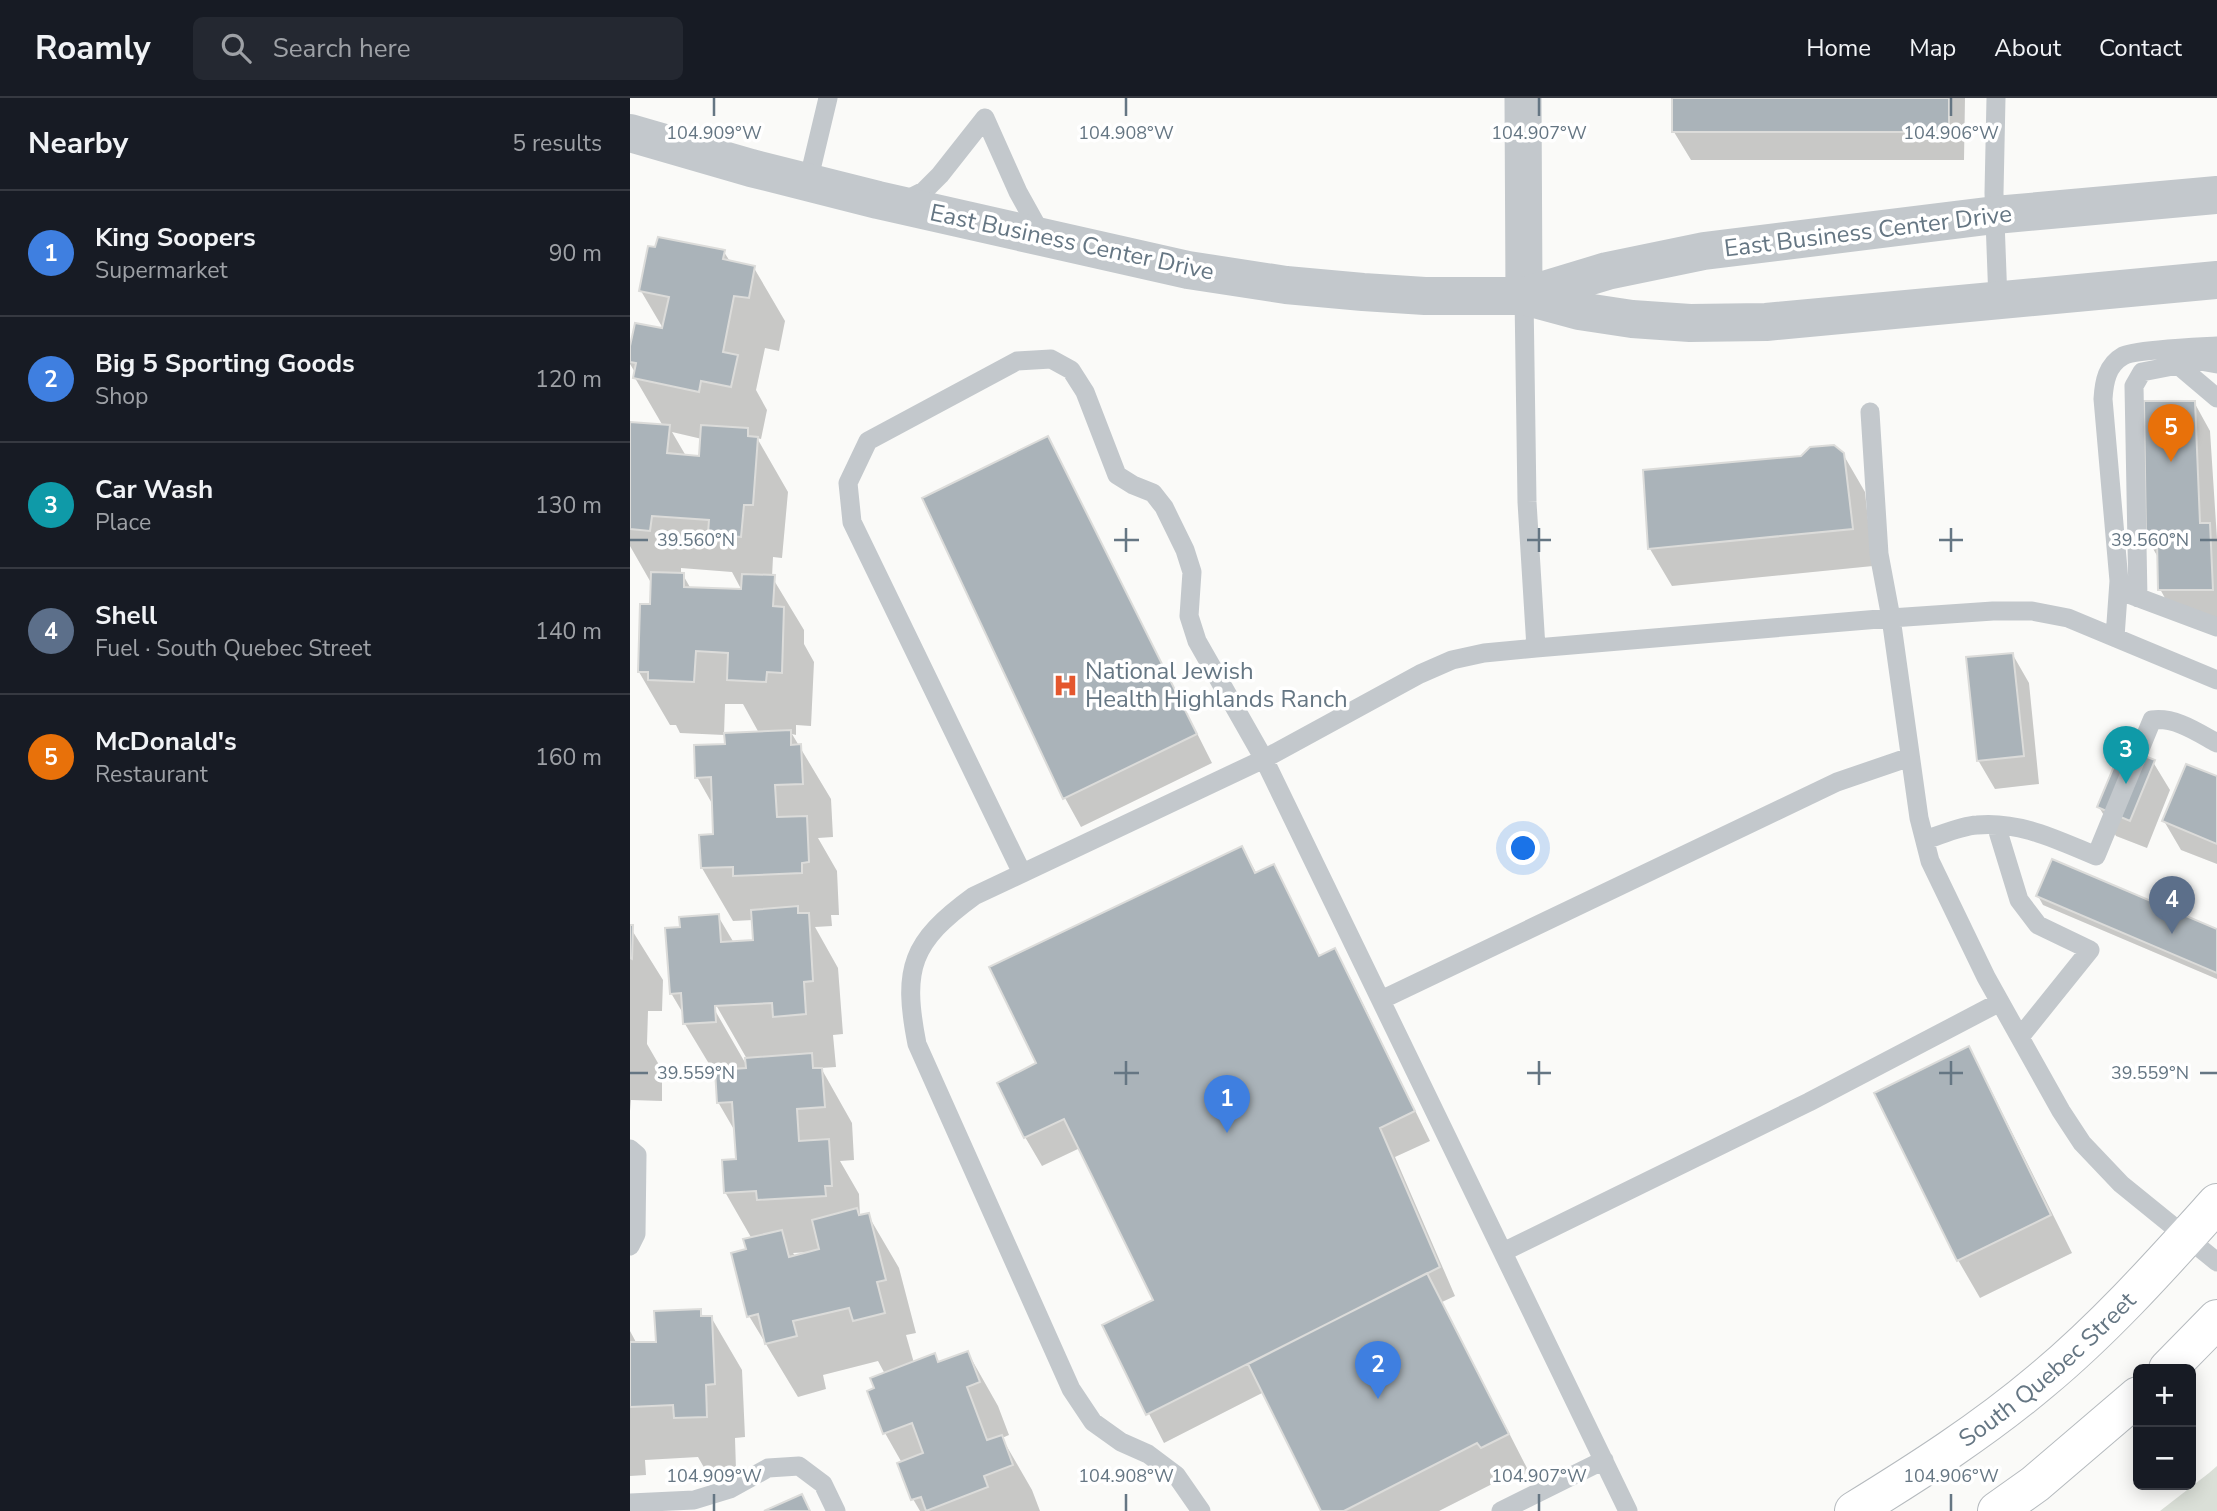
<!DOCTYPE html>
<html lang="en">
<head>
<meta charset="utf-8">
<style>
	body { margin:0; font-family:"Nunito Sans",sans-serif; background:#242831; color:#f1f3f6 }
	.controls { position:absolute; right:21px; bottom:21px; display:grid; overflow:hidden; border-radius:10px; box-shadow:0 4px 18px #0003 }
	.controls button { width:63px; height:63px; display:grid; place-items:center; padding:0; border:0; border-bottom:2px solid #363941; background:#171b24; color:#f1f3f6; font:35px sans-serif }
	.you { position:absolute; left:894px; top:751px; width:24px; height:24px; margin:-18px; border:5px solid #fff; border-radius:50%; background:#1a73e8; box-shadow:0 0 0 10px #1a73e833 }
	.badge { display:grid; place-items:center; width:46px; height:46px; border-radius:50%; background:#e4572e; color:#fff; font-size:23px; font-weight:700 }
	.pin { position:absolute; translate:-50% -58px; filter:drop-shadow(0 2px 4px #0008) }
	.pin::after { content:''; position:absolute; top:37px; width:24px; height:21px; background:inherit; clip-path:polygon(0 0,100% 0,50% 100%) }
	.list { margin:0; padding:0; list-style:none }
	h2 { display:flex; justify-content:space-between; align-items:center; height:91px; margin:0; padding:0 28px; font-size:30px }
	h2 small { font-size:23px; font-weight:400; color:#9ea1a6 }
	.list li { display:grid; grid-template-columns:46px 1fr auto; gap:21px; align-items:center; box-sizing:border-box; height:126px; padding:0 28px; border-top:2px solid #363941 }
	.list b { display:block; font-size:26px; white-space:nowrap }
	.list p { margin:0; font-size:23px; white-space:nowrap; color:#9ea1a6 }
	.list em { font-size:23px; font-style:normal; color:#9ea1a6 }
	.icon { flex:none; width:38px; height:38px; fill:none; stroke:currentColor; stroke-width:2; stroke-linecap:round; stroke-linejoin:round }
	.map { position:relative; flex:none; width:1587px; height:1413px; overflow:hidden }
	header { display:flex; align-items:center; gap:42px; box-sizing:border-box; height:98px; padding:0 35px; background:#171b24; border-bottom:2px solid #363941 }
	header strong { font-size:33px }
	nav { display:flex; gap:38px; margin-inline-start:auto; font-size:24px }
	.search { width:490px; height:63px; background:#242831; display:flex; align-items:center; gap:18px; box-sizing:border-box; padding:0 24px; border-radius:10px; color:#9ea1a6; font-size:26px }
	main { display:flex }
	aside { flex:1; background:#171b24 }
	.map>svg:first-child { display:block }
	.green { fill:#dadfd7 }
	.shadow { fill:#0003; fill-rule:evenodd }
	.building { fill:#aab3b9; stroke:#dcdcda; stroke-width:2 }
	.lines { fill:none; stroke-linecap:round; stroke-linejoin:round }
	.primary-casing { stroke:#b5babe; stroke-width:40 }
	.service { stroke:#c3c8cc; stroke-width:19 }
	.minor { stroke:#c3c8cc; stroke-width:37 }
	.tertiary { stroke:#c3c8cc; stroke-width:38 }
	.primary { stroke:#fff; stroke-width:38 }
	.ticks { fill:none; stroke:#657683; stroke-width:2.5 }
	.labels { text-anchor:middle; dominant-baseline:central; stroke-width:7; stroke-linejoin:round; paint-order:stroke }
	.street-label { font-size:24px; fill:#657683; stroke:#fff }
	.poi-label { font-size:24px; fill:#657683; stroke:#fff; text-anchor:start }
	.ticks-label { font-size:18px; text-anchor:middle; fill:#657683; stroke:#fff; stroke-width:7; stroke-linejoin:round; paint-order:stroke }
</style>
</head>
<body>
<header>
<strong>Roamly</strong>
<div class="search"><svg class="icon" aria-label="search" viewBox="0 0 24 24"><circle cx="10" cy="10" r="6"/><path d="M15 15l6 6"/></svg>Search here</div>
<nav><a>Home</a><a>Map</a><a>About</a><a>Contact</a></nav>
</header>
<main>
<aside>
<h2>Nearby<small>5 results</small></h2>
<ul class="list">
<li><span class="badge" style="background:#3f7fe0">1</span><div><b>King Soopers</b><p>Supermarket</p></div><em>90 m</em></li>
<li><span class="badge" style="background:#3f7fe0">2</span><div><b>Big 5 Sporting Goods</b><p>Shop</p></div><em>120 m</em></li>
<li><span class="badge" style="background:#0f9aa8">3</span><div><b>Car Wash</b><p>Place</p></div><em>130 m</em></li>
<li><span class="badge" style="background:#5c6f8a">4</span><div><b>Shell</b><p>Fuel · South Quebec Street</p></div><em>140 m</em></li>
<li><span class="badge" style="background:#e8710a">5</span><div><b>McDonald's</b><p>Restaurant</p></div><em>160 m</em></li>
</ul>
</aside>
<div class="map">
<svg width="1587" height="1413" viewBox="0 0 1587 1413">
	<rect width="100%" height="100%" fill="#fafaf8"/>
	<path class="green" d="M1587,1368V1413H1530L1579,1375Z"/>
	<path class="shadow" d="M1044,0H1335L1334,62H1061L1044,34Z
		M94,154L101,165L124,170L155,223L149,253L135,250L126,292L137,312L131,341L127,340L158,394L152,460L143,459L142,479L174,532V546L184,564L181,628L166,627V637L162,636L201,701L203,739L188,740L207,773L209,817H201L202,828L185,829L208,870L213,936L203,937L206,969L191,970L222,1025L224,1062L210,1063L229,1096L230,1119L238,1117L269,1170L286,1235L276,1237L284,1265L309,1266L338,1255L368,1308L379,1337L372,1340L402,1392L410,1413H290L283,1401L272,1365L255,1335L246,1291L255,1276L248,1263L193,1277L196,1291L168,1299L119,1218L118,1152L122,1141L95,1094L108,1063L106,1035L88,1004L87,979L55,926L54,917L41,895L52,830L88,818L104,845L125,844L123,822L103,823L72,770L71,739L85,738L84,709L67,679L96,647L129,635L113,606H95L94,637L50,635L46,627H40L9,574L21,507L22,483H20L0,448V335L33,328L5,280L6,276L0,266V257L34,232L11,193ZM42,334L72,341L71,359L56,358ZM51,470L102,474L110,489H113V493L61,491L53,477H51ZM82,900L117,961V968L79,902ZM179,1154L166,1159L163,1155Z
		M1564,304L1580,333L1587,441V520H1546L1530,491L1529,461L1518,442Z
		M1213,356L1235,394L1243,468L1042,488L1020,451Z
		M433,369L582,665L451,729L435,700L294,400Z
		M1383,557L1399,585L1409,686L1365,691L1348,662Z
		M1523,664L1540,692L1517,750L1486,738L1469,709Z
		M1587,680V766L1551,752L1534,723Z
		M612,750L627,776L643,768L690,859L705,852L721,881L800,1043L765,1059L825,1198L812,1204L899,1374L874,1386L870,1382L809,1413H693L634,1294L534,1345L474,1228L525,1203L450,1050L412,1068L395,1039L409,966Z
		M1408,798L1587,833V881L1413,807Z
		M0,829L33,882L32,913H18L17,946L32,972V1003L1,1002L0,1013Z
		M1338,951L1359,988L1442,1155L1350,1200L1328,1162Z
		M70,1213L74,1220L81,1219L112,1272L115,1339L105,1340L106,1372L76,1373L68,1359L15,1362L16,1377L0,1378V1233L7,1246L28,1245Z"/>
	<path class="building" d="M1042,0H1319V34H1042Z
		M28,139L95,152L93,161L125,168L119,200L104,198L93,254L108,257L101,289L71,283L69,294L3,280L6,265L0,264V248L5,225L32,230L39,199L9,193L18,148L25,149Z
		M1514,303H1565L1570,425H1580L1583,492H1528L1527,442L1516,443Z
		M0,324L40,327L37,355L69,358L71,327L118,330V338L128,339L123,407H114L111,439L78,436L79,422L22,418L20,433L0,431Z
		M418,338L567,636L433,701L292,400Z
		M1204,347L1214,355L1223,431L1018,451L1013,372L1171,358L1180,349Z
		M21,474L54,475V489L111,491L112,476L145,477L143,508L154,509L152,575L137,574L136,584L97,582L98,555L66,553L64,584L18,582V574H8L10,506H20Z
		M1383,555L1394,658L1347,663L1336,559Z
		M161,632V647L171,646L173,686L145,687L147,719L177,718L179,764L172,765V775L103,778V769L71,770L69,737L83,736L81,679L65,680L64,647L95,646L94,635Z
		M1492,649L1525,662L1500,723L1467,709Z
		M1556,666L1587,678V746L1532,723Z
		M612,748L625,775L644,766L689,858L705,850L785,1013L750,1030L810,1169L516,1317L472,1227L523,1202L434,1021L394,1040L367,985L406,965L359,869Z
		M1422,761L1587,831V875L1406,798Z
		M168,808V815H179L183,883L174,884L176,916L143,919L142,905L85,908L86,924L53,926L51,895L40,896L35,830L50,829L49,819L89,816L91,844L123,842L121,812Z
		M0,827H3L2,861L0,860Z
		M1339,948L1421,1117L1327,1163L1244,995Z
		M182,955L183,970H192L195,1009L167,1011L169,1043L199,1041L202,1088H195L196,1098L127,1102L126,1093L94,1095L92,1062L106,1061L102,1004L87,1005L85,972L116,970L115,960Z
		M227,1110L229,1117L239,1115L256,1182L247,1184L255,1215L223,1223L219,1210L163,1223L167,1238L135,1246L128,1216L117,1219L101,1155L116,1151L113,1141L152,1132L159,1159L189,1151L182,1122Z
		M797,1175L879,1336L851,1350L847,1345L714,1413H691L618,1266Z
		M71,1211V1218H82L85,1286L76,1287L77,1319L44,1320L43,1307L0,1309V1244H26L24,1213Z
		M338,1253L350,1284L337,1289L357,1342L372,1337L383,1367L354,1378L358,1389L296,1413L291,1399L281,1402L267,1365L293,1355L282,1325L253,1336L237,1293L244,1290L240,1280L305,1255L308,1264Z
		M172,1396L180,1413H134Z"/>
	<g class="lines">
		<defs>
			<g id="primary">
				<path d="M1538,1271L1587,1221"/>
				<path id="s1" d="M1224,1413C1289,1373 1353,1332 1411,1283C1475,1230 1531,1167 1587,1105"/>
				<path d="M1367,1413L1405,1386L1508,1298"/>
			</g>
		</defs>
		<use href="#primary" class="primary-casing"/>
		<path class="service" d="M1366,0L1364,95L1368,203
			M355,20L388,94L413,139
			M178,84L198,0
			M270,105L294,93L310,77L355,20
			M894,198L897,404L906,550L1261,520L1363,513H1402L1438,520L1587,582
			M1548,267L1570,263L1587,266
			M1240,314L1249,456L1261,520L1289,720L1300,763L1356,879L1431,1013L1452,1045L1491,1086L1587,1164
			M1496,495L1587,529
			M1508,500L1504,288L1512,274L1548,267L1587,300
			M1485,539L1489,483L1473,301C1474,284 1477,267 1493,258C1502,252 1572,249 1587,248
			M1366,727L1389,802L1408,827L1460,852L1390,939
			M1295,742C1311,737 1330,728 1347,727C1390,723 1427,742 1466,758L1522,622C1546,619 1567,634 1587,645
			M392,775L222,424L218,385L238,343L387,263L421,261L441,272L455,294L487,377L503,387L523,395L534,409L555,452L562,474L559,518L567,543L634,661L998,1413
			M751,902L1207,684L1280,659
			M0,1051L7,1057L6,1136L0,1148
			M873,1154L1179,1004L1370,904
			M0,1405L64,1402L100,1391L138,1370L169,1368L193,1386L206,1413
			M571,1413L546,1377L518,1356L491,1344L463,1324L441,1291L287,946C272,870 281,844 344,798L634,661L790,576L822,562L854,555L906,550
			M871,1413L974,1362"/>
		<path class="minor" d="M893,0L894,198"/>
		<path class="tertiary" d="M0,35L121,70L248,102L558,172L656,187L733,194L795,198H894L949,213L1002,221L1060,225L1136,224L1587,182
			M894,198L977,173L1074,153L1365,117L1587,97"/>
		<use href="#primary" class="primary"/>
	</g>
	<path class="ticks" d="M84,0V18M496,0V18M909,0V18M1321,0V18M496,430V454M909,430V454M1321,430V454M0,442H18M484,442H509M897,442H921M1309,442H1333M1570,442H1587M496,963V987M909,963V987M1321,963V987M0,975H18M484,975H509M897,975H921M1309,975H1333M1570,975H1587M84,1396V1413M496,1396V1413M909,1396V1413M1321,1396V1413"/>
	<defs>
		<symbol id="hospital-bare" viewBox="-9 -9 18 18"><path d="M-5-5h3v3.5h4V-5h3V5h-3V1.5h-4V5h-3Z" fill="#e4572e" stroke="#fff" stroke-width="2.5" paint-order="stroke"/></symbol>
	</defs>
	<g fill-rule="evenodd">
		<use href="#hospital-bare" x="418" y="570" width="35" height="35"/>
	</g>
	<g class="labels">
		<g class="street-label">
			<text transform="translate(1238 133) rotate(-7)">East Business Center Drive</text>
			<text transform="translate(442 144) rotate(12)">East Business Center Drive</text>
			<text stroke="none"><textPath href="#s1" startOffset="240">South Quebec Street</textPath></text>
		</g>
		<g class="poi-label">
			<text x="455" y="573">National Jewish<tspan x="455" dy="28">Health Highlands Ranch</tspan></text>
		</g>
	</g>
	<g class="ticks-label">
		<text x="84" y="41">104.909°W</text>
		<text x="496" y="41">104.908°W</text>
		<text x="909" y="41">104.907°W</text>
		<text x="1321" y="41">104.906°W</text>
		<text x="66" y="448">39.560°N</text>
		<text x="1520" y="448">39.560°N</text>
		<text x="66" y="981">39.559°N</text>
		<text x="1520" y="981">39.559°N</text>
		<text x="84" y="1384">104.909°W</text>
		<text x="496" y="1384">104.908°W</text>
		<text x="909" y="1384">104.907°W</text>
		<text x="1321" y="1384">104.906°W</text>
	</g>
</svg>
<div class="controls">
<button>+</button>
<button>−</button>
</div>
<div class="you"></div>
<div class="pin badge" style="left:597px;top:1035px;background:#3f7fe0">1</div>
<div class="pin badge" style="left:748px;top:1301px;background:#3f7fe0">2</div>
<div class="pin badge" style="left:1496px;top:686px;background:#0f9aa8">3</div>
<div class="pin badge" style="left:1542px;top:836px;background:#5c6f8a">4</div>
<div class="pin badge" style="left:1541px;top:364px;background:#e8710a">5</div>
</div>
</main>
</body>
</html>
